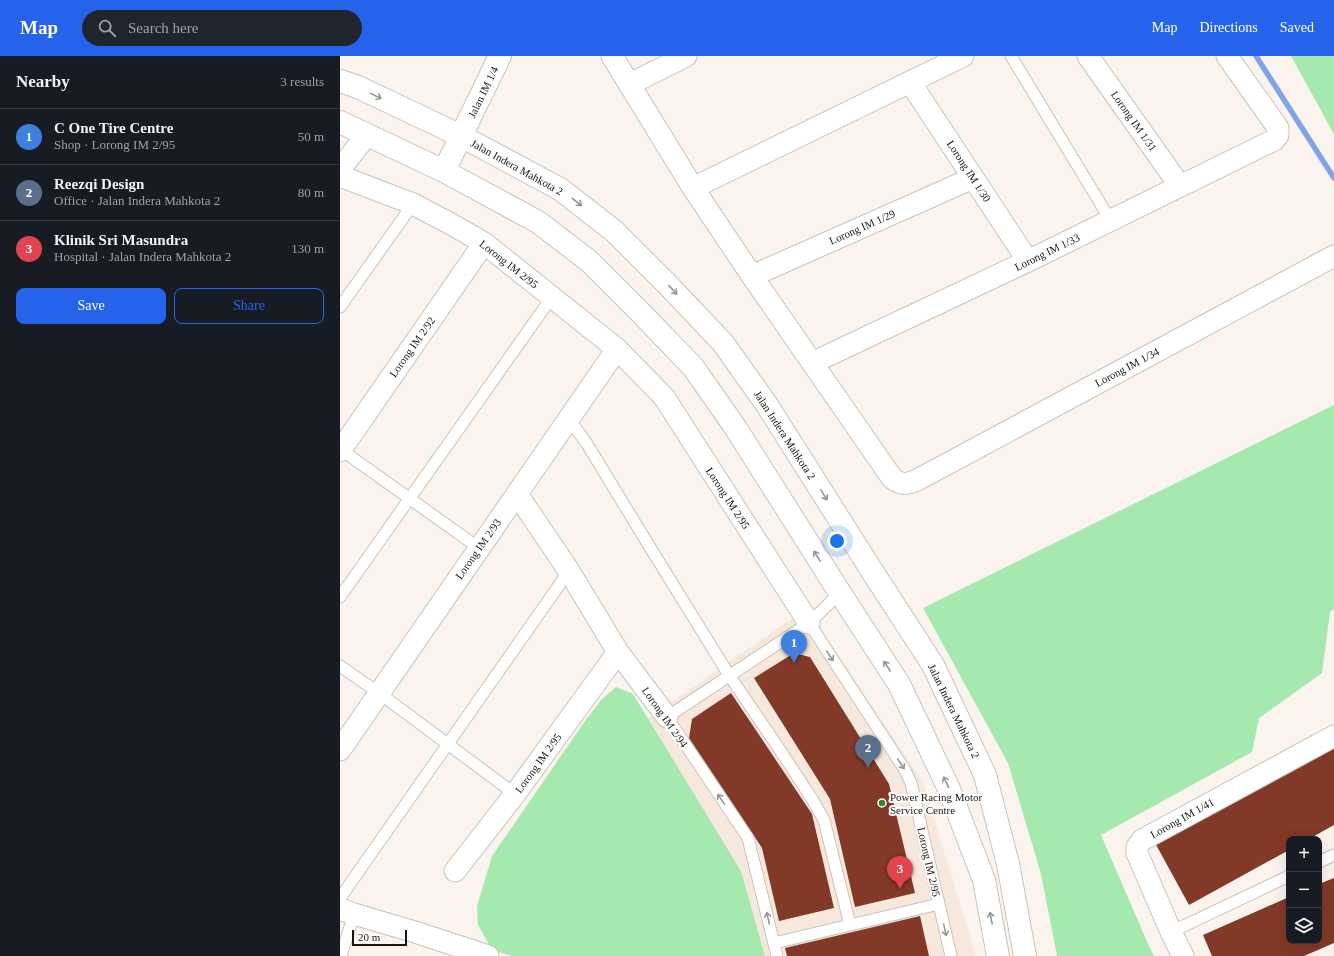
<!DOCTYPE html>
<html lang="en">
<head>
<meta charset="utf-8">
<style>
	body { margin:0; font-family:Georgia,serif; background:#20242c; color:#f1f3f6 }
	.controls { position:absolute; right:12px; bottom:12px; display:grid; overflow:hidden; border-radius:8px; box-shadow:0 4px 16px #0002 }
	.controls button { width:36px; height:36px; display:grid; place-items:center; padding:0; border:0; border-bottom:1px solid #363941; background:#171b24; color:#f1f3f6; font:20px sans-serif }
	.scale { position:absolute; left:12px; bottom:10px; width:55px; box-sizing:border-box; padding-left:4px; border:2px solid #181614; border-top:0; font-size:11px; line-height:14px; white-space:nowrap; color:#181614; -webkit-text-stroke:3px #fff; paint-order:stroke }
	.you { position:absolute; left:497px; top:485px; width:14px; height:14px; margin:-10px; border:3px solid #fff; border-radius:50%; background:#1a73e8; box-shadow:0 0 0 6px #1a73e833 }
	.badge { display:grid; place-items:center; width:26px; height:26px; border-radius:50%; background:#2563eb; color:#fff; font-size:13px; font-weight:700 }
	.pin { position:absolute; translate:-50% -33px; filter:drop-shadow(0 1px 2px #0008) }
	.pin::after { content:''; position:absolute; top:21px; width:14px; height:12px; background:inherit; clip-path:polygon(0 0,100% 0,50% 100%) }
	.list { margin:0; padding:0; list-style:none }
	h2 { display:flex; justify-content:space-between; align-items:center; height:52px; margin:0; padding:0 16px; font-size:17px }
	h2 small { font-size:13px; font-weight:400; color:#9ea1a6 }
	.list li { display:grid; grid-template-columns:26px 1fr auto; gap:12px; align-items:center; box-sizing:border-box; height:56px; padding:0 16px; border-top:1px solid #363941 }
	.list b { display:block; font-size:15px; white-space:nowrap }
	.list p { margin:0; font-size:13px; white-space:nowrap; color:#9ea1a6 }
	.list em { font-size:13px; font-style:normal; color:#9ea1a6 }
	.actions { display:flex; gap:8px; padding:12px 16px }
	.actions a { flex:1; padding:9px 0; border:1px solid #2563eb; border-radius:8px; text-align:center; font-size:14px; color:#2563eb }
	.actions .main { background:#2563eb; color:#fff }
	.icon { flex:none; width:22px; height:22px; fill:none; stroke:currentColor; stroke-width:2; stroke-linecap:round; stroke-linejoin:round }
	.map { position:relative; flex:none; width:994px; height:900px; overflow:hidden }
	header { display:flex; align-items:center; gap:24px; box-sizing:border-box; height:56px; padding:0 20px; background:#2563eb; color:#fff }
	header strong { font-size:19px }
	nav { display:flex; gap:22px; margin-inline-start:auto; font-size:14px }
	.search { width:280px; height:36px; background:#20242c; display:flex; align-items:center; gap:10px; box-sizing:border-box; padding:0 14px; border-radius:22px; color:#9ea1a6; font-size:15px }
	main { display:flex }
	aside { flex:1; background:#171b24 }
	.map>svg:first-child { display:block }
	.built { fill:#f6e8dd }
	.green { fill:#a5e9ae }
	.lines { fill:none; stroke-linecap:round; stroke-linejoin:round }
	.stream { stroke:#82a4e7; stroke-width:5.5 }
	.building { fill:#823927 }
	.lane-casing { stroke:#cac3bd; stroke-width:13 }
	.street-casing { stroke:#cac3bd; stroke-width:23 }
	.secondary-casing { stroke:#cac3bd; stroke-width:24 }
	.lane { stroke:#fff; stroke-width:11 }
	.street { stroke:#fff; stroke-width:21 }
	.secondary { stroke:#fff; stroke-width:22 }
	.oneway { stroke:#979695 }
	.poi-dot { fill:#2b893b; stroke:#fff; stroke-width:1.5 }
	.labels { text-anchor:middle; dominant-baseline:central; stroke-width:4; stroke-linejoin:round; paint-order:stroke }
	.street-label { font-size:11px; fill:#181614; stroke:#fff }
	.poi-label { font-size:11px; fill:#181614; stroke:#fff; text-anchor:start }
</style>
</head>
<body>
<header>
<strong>Map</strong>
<div class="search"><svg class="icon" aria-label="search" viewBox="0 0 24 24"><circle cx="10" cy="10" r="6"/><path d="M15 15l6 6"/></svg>Search here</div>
<nav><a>Map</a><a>Directions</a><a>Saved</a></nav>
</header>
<main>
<aside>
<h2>Nearby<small>3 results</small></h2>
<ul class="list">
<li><span class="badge" style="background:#3f7fe0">1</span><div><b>C One Tire Centre</b><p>Shop · Lorong IM 2/95</p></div><em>50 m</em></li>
<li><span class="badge" style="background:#5c6f8a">2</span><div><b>Reezqi Design</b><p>Office · Jalan Indera Mahkota 2</p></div><em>80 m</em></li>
<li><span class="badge" style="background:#e0444e">3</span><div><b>Klinik Sri Masundra</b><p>Hospital · Jalan Indera Mahkota 2</p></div><em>130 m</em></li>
</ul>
<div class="actions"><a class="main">Save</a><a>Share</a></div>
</aside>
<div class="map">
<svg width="994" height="900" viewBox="0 0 994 900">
	<rect width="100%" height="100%" fill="#fbf4ee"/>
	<path class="built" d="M467,552L582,724L636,900H425L401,815L307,663Z"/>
	<path class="green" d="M951,0H994V78Z
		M994,349V553L990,556L982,617L919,662L912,696L761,779L808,888L814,900H717L701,818L668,707L583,552Z
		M276,631L293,638L401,815L425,900H172L152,894L138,869L137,850L152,800L245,665L261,644Z"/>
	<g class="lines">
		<path class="stream" d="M916,0L994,122"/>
	</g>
	<path class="building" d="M454,597L470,601L549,728L575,837L515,851L490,743L414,622Z
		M391,637L472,758L494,852L439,865L422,792L349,682L352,663Z
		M994,686V769L969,783H949V794L849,849L814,785Z
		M994,822V887L964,900H872L863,879L949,841V885H979V828Z
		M580,860L589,900H447L445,892Z"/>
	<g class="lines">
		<defs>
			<path id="lane" d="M671,0L771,165
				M0,251L73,148
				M229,363L247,388L308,488L389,619L444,700L472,743L484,764L510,869
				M0,393L139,492
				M0,541L212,241
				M469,567L565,714L571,727L611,900
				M0,610L39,637L175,738
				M979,806L994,799
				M0,842L229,515
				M831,876L949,820
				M434,887L599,848
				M1,900L14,858
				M437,900L408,782L327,661L469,567L500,537"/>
			<path id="street" d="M272,0L353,132L412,220L552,422C561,430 569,428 579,423L994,200
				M748,0L840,130
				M570,26L688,205
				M290,28L346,0
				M0,113L27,79
				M0,120L73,148L111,168L144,187L277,293L324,341L469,567
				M353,132L623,0
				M412,220L633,122
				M472,307L688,205L934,84L938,79V72L887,0
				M0,395L144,187
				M177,438L229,515L278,596L327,661
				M0,694L277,293
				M115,815L175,738L278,596
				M0,853L14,858L75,876L148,900
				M843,900L831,876L797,797V791L802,784L994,680"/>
			<path id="secondary" d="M0,25L18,31L121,80L220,133L274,175L327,228L383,287L427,349L532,515L593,609L645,719L668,808L685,900
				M0,66L104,115L198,166L249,205L299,255L353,311L395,371L500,537L559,628L609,733L644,824L658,900
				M104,115L160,0"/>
		</defs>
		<use href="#lane" class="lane-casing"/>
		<use href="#street" class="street-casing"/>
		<use href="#secondary" class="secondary-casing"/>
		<use href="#lane" class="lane"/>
		<use href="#street" class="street"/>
		<use href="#secondary" class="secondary"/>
	</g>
	<defs><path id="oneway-shaft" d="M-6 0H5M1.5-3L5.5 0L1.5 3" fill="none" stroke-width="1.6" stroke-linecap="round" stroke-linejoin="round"/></defs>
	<g class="oneway">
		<use href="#oneway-shaft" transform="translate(36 40) rotate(26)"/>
		<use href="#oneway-shaft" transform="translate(237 146) rotate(38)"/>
		<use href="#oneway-shaft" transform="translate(333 234) rotate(47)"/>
		<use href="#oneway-shaft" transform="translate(484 439) rotate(58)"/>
		<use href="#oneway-shaft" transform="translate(477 500) rotate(-122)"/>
		<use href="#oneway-shaft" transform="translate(490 600) rotate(57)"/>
		<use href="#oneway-shaft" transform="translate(547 610) rotate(-123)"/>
		<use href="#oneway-shaft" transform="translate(561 708) rotate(57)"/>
		<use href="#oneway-shaft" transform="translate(606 726) rotate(-115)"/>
		<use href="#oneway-shaft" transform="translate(381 743) rotate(-124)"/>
		<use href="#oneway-shaft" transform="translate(428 862) rotate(-103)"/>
		<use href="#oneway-shaft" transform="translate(651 862) rotate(-101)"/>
		<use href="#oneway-shaft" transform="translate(605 874) rotate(77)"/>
	</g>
	<circle class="poi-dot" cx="542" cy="747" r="4"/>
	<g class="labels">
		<g class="street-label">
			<text transform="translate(143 36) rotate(-64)">Jalan IM 1/4</text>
			<text transform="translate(794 65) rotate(55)">Lorong IM 1/31</text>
			<text transform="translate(177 111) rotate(29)">Jalan Indera Mahkota 2</text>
			<text transform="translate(629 115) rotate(57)">Lorong IM 1/30</text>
			<text transform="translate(522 171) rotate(-24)">Lorong IM 1/29</text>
			<text transform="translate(707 196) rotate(-26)">Lorong IM 1/33</text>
			<text transform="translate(169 208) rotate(38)">Lorong IM 2/95</text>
			<text transform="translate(72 291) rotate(-55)">Lorong IM 2/92</text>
			<text transform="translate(787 311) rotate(-28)">Lorong IM 1/34</text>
			<text transform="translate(445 379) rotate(57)">Jalan Indera Mahkota 2</text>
			<text transform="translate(388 442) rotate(57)">Lorong IM 2/95</text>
			<text transform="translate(138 493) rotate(-55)">Lorong IM 2/93</text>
			<text transform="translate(614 655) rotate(64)">Jalan Indera Mahkota 2</text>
			<text transform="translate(325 661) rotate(55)">Lorong IM 2/94</text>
			<text transform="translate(198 707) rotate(-54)">Lorong IM 2/95</text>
			<text transform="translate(842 762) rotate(-29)">Lorong IM 1/41</text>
			<text transform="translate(589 806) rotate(77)">Lorong IM 2/95</text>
		</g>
		<g class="poi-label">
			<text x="550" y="741">Power Racing Motor<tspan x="550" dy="13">Service Centre</tspan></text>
		</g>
	</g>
</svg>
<div class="controls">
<button>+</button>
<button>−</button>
<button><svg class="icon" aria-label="layers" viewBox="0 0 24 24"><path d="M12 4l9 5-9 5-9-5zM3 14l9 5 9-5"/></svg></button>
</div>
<div class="scale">20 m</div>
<div class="you"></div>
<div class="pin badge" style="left:454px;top:607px;background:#3f7fe0">1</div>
<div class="pin badge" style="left:528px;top:712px;background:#5c6f8a">2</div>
<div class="pin badge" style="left:560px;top:833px;background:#e0444e">3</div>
</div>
</main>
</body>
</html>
